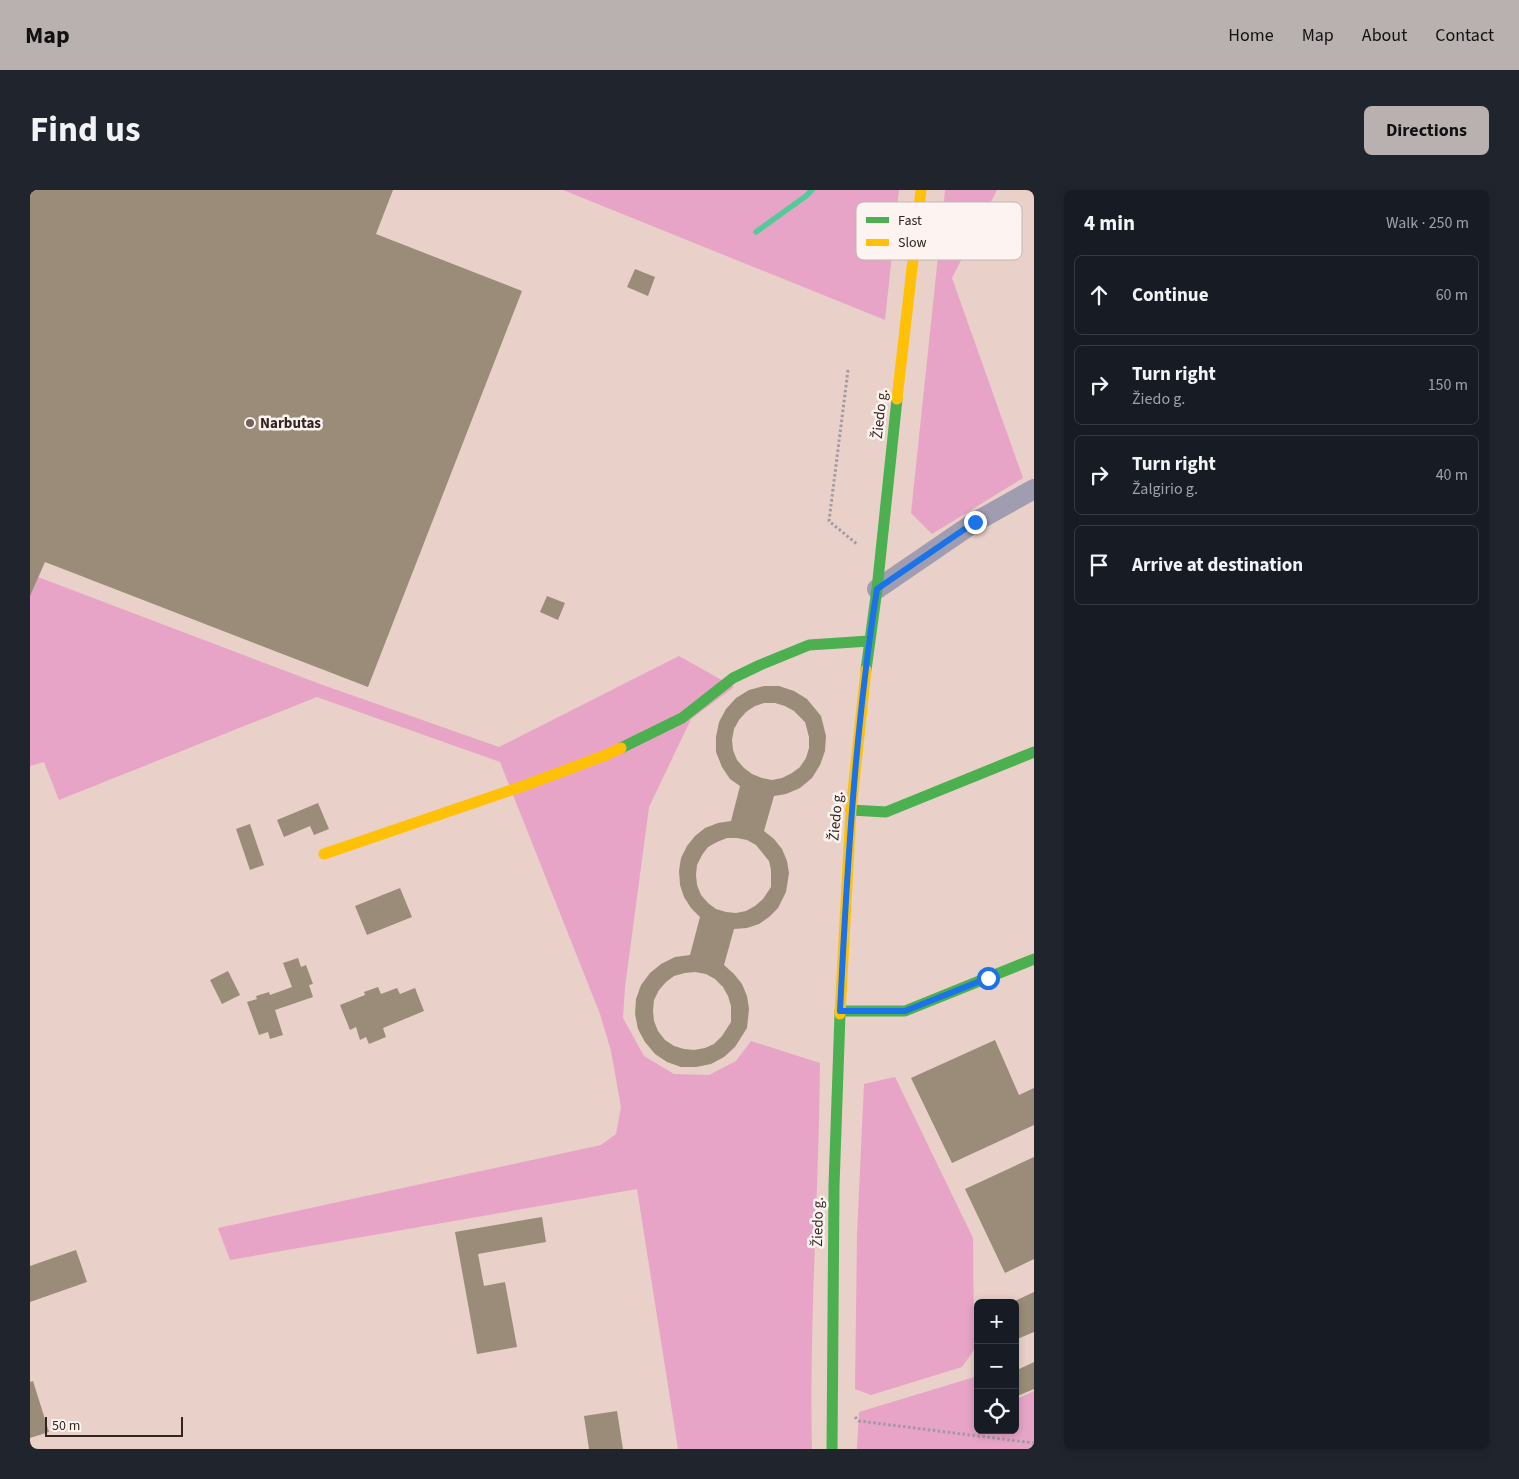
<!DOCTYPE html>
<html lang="en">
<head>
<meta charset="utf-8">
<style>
	body { margin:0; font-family:"Source Sans 3",sans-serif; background:#20242c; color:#f1f3f6 }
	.controls { position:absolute; right:15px; bottom:15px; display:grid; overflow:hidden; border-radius:8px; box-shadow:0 2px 8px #0003 }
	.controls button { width:45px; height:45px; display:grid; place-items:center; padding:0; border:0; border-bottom:1px solid #363941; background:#171b24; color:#f1f3f6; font:25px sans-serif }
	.scale { position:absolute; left:15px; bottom:12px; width:138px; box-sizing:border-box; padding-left:5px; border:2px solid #34241e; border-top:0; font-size:14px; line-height:18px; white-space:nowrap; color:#34241e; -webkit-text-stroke:4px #fdf4f1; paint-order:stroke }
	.stop { position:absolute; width:15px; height:15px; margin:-11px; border:4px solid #1a73e8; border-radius:50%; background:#fff }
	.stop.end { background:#1a73e8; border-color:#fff; box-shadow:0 1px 5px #0008 }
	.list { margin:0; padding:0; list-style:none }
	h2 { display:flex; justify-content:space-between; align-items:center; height:65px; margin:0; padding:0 20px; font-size:21px }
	h2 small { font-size:16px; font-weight:400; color:#9ea1a6 }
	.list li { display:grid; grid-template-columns:32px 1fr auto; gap:15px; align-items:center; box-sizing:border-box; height:80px; margin:0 10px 10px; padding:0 10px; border:1px solid #363941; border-radius:8px }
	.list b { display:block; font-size:19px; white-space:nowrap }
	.list p { margin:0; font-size:16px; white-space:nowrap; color:#9ea1a6 }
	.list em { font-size:16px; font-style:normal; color:#9ea1a6 }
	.icon { flex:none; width:28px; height:28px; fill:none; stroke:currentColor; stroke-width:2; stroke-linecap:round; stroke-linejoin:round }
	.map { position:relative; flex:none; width:1004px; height:1259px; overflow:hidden; border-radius:8px }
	header { display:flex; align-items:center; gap:30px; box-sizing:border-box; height:70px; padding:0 25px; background:#b8b1b0; color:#111 }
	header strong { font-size:24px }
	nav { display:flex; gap:28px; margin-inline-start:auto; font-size:18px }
	.intro { display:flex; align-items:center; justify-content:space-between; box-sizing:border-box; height:120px; padding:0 30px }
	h1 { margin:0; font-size:35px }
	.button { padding:12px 22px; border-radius:8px; background:#b8b1b0; color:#111; font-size:18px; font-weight:700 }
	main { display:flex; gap:30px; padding:0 30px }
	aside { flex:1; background:#171b24; border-radius:8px; box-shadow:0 2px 8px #0003 }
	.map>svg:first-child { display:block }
	.green { fill:#e7a4c7 }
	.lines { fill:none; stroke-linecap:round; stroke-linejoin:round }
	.stream { stroke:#55ca98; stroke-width:5.5 }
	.building { fill:#9a8c79; fill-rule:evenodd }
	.path { stroke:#a39aa1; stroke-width:3; stroke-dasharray:2.5 2.5; stroke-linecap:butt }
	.street { stroke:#9f9daf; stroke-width:20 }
	.fast { stroke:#4caf50; stroke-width:11 }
	.slow { stroke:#ffc107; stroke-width:11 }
	.route { stroke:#1a73e8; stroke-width:6 }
	.poi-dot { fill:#73605a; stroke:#fdf4f1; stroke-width:2 }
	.labels { text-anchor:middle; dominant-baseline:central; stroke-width:5; stroke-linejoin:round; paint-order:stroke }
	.street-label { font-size:15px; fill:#34241e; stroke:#fdf4f1 }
	.poi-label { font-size:15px; font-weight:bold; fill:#34241e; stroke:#fdf4f1; text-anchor:start }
	.key { fill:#fdf4f1; stroke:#c1b6b2; stroke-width:1 }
	.key-label { font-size:14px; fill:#34241e }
</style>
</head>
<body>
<header>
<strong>Map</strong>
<nav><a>Home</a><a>Map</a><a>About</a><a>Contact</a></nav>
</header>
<div class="intro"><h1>Find us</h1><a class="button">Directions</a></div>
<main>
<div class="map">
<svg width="1004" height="1259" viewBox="0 0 1004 1259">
	<rect width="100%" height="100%" fill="#e9d0c8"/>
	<path class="green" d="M533,0H869L855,130Z
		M915,0H967L922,88L993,288L902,344L881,323Z
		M0,384L290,494L469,557L649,466L704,497L661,529L619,617L595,797L593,828L614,866L644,884L679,885L706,871L721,851L790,873C789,1001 779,1130 782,1259H648L607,999L200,1070L188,1038L571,955L586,944L591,917L581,861L570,824L470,572L287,507L29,610L14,572L0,576Z
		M865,887L943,1048L944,1160L932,1177L841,1205L825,1199L827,1045L834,894Z
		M948,1186V1240H985V1210L1004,1201V1259H827L829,1222Z"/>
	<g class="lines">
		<path class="stream" d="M726,42L776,6L782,0"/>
	</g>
	<path class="building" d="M0,0H363L346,44L492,101L338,497L15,372L0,406Z
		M605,79L625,87L618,106L597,97Z
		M517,406L535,413L528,430L510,422Z
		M734,496H749L764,501L777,509L791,526L796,546L795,561L790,575L782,588L770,598L756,604L744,606L734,641L744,649L752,659L757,671L759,683L756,702L748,718L739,727L729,734L717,738L704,739L694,775L704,784L712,794L717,806L719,819L717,838L705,857L694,867L681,874L666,877H651L637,872L625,864L615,852L608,839L605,824L606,809L611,795L620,783L631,774L645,767L660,765L670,727L661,718L654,707L650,695L649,681L651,668L657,656L665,646L675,638L688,633L701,631L710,596L700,589L692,577L686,562V547L689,532L696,519L706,508L719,500ZM734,513H745L755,516L764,521L775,532L779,547V558L776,568L770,577L762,583L752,588L742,590L732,588L722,584L714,578L707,570L703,560L702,550L704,539L709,530L716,522L725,516ZM697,648H707L717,650L726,655L739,671L741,680V697L733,709L725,716L716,721L706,723L696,722L686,719L678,713L671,705L667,695L666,685L667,675L672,665L678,657L687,652ZM665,782L676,784L685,789L693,797L698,806L701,816V832L692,846L684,854L675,858L664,860L654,859L644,856L635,850L628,841L624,831L623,821L624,810L629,800L636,792L644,786L655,783Z
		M288,613L299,639L284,645L280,636L254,647L247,630Z
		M220,634L234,675L220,680L206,639Z
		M370,698L382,727L337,745L325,716Z
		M268,768L271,777L276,775L283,794L279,795L283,807L245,820L253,845L240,849L238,842L229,845L217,812L227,809L226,806L239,802L240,805L262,797L253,773Z
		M198,781L210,805L192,814L180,790Z
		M348,797L351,804L367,798L370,804L385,798L394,821L353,838L356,847L339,854L336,847L330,850L326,837L320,840L310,815L335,805L334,802Z
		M965,850L989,905L1004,898V935L922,973L881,888Z
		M1004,967V1069L975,1083L935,999Z
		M512,1027L516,1052L448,1064L454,1096L475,1092L487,1157L447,1164L425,1042Z
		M46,1060L57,1092L0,1112V1076Z
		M1004,1102V1142L985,1150V1111Z
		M1004,1172V1199L985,1207V1181Z
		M3,1191L19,1242L0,1248V1192Z
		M587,1221L593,1259H559L554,1226Z"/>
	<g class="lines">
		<path class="path" d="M818,180L799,331L828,355
			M825,1227L829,1231L1004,1253"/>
		<path class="street" d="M847,399L945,332L1004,299"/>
		<path class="fast" d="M836,480L847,399L867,209
			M591,558L652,528L703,488L730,475L779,455L839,451
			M821,620L856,622L1004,562
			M810,821H875L1004,769
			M802,1259L804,996L810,824"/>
		<path class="slow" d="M867,209L891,0
			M294,664L499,594L576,565L591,558
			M810,824L821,620L836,480"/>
	</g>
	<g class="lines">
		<path class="route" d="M945,332L847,399C825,539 817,679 810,821H875L958,788"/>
	</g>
	<circle class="poi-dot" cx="220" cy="233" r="5"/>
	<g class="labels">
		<g class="street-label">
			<text transform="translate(850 224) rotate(-84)">Žiedo g.</text>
			<text transform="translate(806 626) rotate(-85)">Žiedo g.</text>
			<text transform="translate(788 1032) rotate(-89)">Žiedo g.</text>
		</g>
		<g class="poi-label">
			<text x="230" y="233">Narbutas</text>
		</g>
	</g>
	<rect x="826" y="12" width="166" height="58" rx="8" class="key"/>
	<rect x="836" y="27" width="23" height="6" fill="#4caf50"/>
	<rect x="836" y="49" width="23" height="7" fill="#ffc107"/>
	<g class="key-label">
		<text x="868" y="35">Fast</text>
		<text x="868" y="57">Slow</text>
	</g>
</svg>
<div class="controls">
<button>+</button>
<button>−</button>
<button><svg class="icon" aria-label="locate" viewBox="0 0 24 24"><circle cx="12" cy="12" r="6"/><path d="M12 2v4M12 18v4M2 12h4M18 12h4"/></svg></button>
</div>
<div class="scale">50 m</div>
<div class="stop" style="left:958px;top:788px"></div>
<div class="stop end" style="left:945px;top:332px"></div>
</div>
<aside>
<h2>4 min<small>Walk · 250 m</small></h2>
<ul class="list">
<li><svg class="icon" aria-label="ahead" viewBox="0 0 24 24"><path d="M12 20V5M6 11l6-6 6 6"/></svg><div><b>Continue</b></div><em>60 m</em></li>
<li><svg class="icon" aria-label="right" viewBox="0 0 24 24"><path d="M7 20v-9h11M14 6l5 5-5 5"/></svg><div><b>Turn right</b><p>Žiedo g.</p></div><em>150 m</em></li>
<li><svg class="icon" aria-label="right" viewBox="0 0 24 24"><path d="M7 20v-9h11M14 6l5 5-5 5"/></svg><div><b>Turn right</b><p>Žalgirio g.</p></div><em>40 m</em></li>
<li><svg class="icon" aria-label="arrive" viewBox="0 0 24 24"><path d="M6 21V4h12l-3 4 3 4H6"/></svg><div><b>Arrive at destination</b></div></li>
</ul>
</aside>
</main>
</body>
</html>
